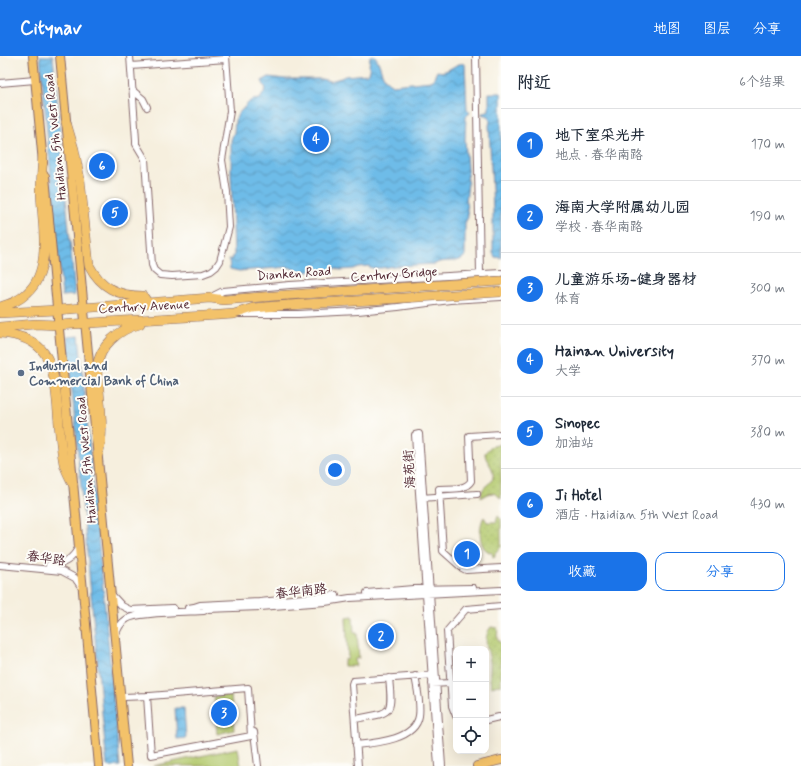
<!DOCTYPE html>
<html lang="zh">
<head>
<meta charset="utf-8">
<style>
	body { margin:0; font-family:Mynerve,"LXGW WenKai TC",sans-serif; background:#f2f2f3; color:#1f2937 }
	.controls { position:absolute; right:12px; bottom:12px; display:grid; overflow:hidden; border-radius:8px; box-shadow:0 4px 16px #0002 }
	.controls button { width:36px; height:36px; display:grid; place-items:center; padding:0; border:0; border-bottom:1px solid #e0e1e3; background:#fff; color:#1f2937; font:20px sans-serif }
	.you { position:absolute; left:335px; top:414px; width:14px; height:14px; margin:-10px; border:3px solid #fff; border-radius:50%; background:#1a73e8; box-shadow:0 0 0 6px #1a73e833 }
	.badge { display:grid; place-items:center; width:26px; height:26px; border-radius:50%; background:#1a73e8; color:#fff; font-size:13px; font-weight:700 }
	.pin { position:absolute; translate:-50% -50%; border:2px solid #fff; box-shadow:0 1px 4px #0006 }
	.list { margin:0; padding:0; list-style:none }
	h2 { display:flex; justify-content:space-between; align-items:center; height:52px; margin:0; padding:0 16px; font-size:17px }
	h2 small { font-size:13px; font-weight:400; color:#747a83 }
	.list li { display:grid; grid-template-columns:26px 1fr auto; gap:12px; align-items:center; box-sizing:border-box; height:72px; padding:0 16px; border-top:1px solid #e0e1e3 }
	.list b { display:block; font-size:15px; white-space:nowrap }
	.list p { margin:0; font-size:13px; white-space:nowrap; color:#747a83 }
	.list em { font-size:13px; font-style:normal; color:#747a83 }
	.actions { display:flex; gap:8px; padding:12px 16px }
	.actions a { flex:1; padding:9px 0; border:1px solid #1a73e8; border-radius:12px; text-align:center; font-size:14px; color:#1a73e8 }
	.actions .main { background:#1a73e8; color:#fff }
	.icon { flex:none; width:22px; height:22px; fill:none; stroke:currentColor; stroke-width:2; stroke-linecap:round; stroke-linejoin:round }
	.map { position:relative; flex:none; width:501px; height:710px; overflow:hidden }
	header { display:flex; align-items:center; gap:24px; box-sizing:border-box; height:56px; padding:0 20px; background:#1a73e8; color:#fff }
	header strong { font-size:19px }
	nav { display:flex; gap:22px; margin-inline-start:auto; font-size:14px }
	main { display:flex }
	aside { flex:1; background:#fff }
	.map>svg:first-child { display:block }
	.grass { fill:url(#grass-dots); stroke:#7e744c }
	.pitch { fill:#b3c96d; stroke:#7e744c }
	.water { fill:url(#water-waves); stroke:#5c6e8a }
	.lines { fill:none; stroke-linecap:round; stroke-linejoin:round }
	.minor-casing { stroke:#86686a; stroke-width:8 }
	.major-casing { stroke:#86686a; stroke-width:10 }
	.highway-casing { stroke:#86686a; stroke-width:10 }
	.minor { stroke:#fff; stroke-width:6 }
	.major { stroke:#f3c26a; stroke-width:8 }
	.highway { stroke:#f3c26a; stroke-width:9 }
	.highway-bridge-casing { stroke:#86686a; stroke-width:10; stroke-linecap:butt }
	.highway-bridge { stroke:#f3c26a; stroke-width:9 }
	.service-dot { fill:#5c6f8a; stroke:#fdfcf7; stroke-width:1.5 }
	.labels { text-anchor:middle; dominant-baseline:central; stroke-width:4; stroke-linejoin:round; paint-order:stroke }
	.street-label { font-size:13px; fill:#4a1f2b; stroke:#fdfcf7 }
	.service-label { font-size:13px; font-weight:bold; fill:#4e5e75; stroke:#fdfcf7; text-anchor:start }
</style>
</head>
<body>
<header>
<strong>Citynav</strong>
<nav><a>地图</a><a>图层</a><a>分享</a></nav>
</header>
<main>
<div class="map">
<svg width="501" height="710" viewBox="0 0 501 710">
	<defs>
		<pattern id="grass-dots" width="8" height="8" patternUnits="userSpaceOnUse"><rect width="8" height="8" fill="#b3c96d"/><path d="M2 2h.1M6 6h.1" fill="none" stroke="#9bac5f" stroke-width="1.8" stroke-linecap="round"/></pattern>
		<pattern id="water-waves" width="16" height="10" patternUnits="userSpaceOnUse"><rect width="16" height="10" fill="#6ebce8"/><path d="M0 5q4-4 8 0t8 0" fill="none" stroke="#5c98bc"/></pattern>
	</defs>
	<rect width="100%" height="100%" fill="#fdfcf7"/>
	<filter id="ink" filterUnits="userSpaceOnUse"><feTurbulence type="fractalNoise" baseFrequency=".025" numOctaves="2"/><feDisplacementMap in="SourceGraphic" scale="8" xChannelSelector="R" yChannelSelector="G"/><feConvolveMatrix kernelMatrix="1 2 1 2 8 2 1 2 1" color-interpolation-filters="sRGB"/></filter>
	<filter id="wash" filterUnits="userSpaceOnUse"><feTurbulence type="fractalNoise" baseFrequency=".012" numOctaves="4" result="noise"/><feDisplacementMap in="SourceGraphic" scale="16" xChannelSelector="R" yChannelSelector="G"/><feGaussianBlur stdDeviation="0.9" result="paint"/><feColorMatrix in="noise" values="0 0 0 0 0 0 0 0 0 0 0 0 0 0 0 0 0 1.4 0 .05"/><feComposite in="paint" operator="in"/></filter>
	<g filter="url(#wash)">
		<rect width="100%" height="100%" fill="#f6efde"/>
		<path class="grass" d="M501,388V443C496,435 488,436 481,442C481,428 491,430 493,421C495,411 485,406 485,397L490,391Z
			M498,460L501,463V491L495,497V500L493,501L492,497C478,494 478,471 484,461L487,466H496Z
			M491,571L497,572C499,578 494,583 501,587V630L498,629L492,631C488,622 491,615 490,605C488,593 482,582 491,571Z"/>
		<path class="pitch" d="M353,560L354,577H357L359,602L355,603L356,610H344V604L348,603L346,561Z
			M231,639L234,674L217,678L214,640Z
			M238,692L241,710H153Z"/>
		<path class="water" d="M40,0H53L75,239L62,240Z
			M370,0H375C382,9 380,24 393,29L431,25L433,24L437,15C448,19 455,5 465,8L467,53L470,57L466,60L465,83L468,127L466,146L468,161L465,167V200C458,209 443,202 435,208L394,210L381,212H372L368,210L358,211L353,213L340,214L335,212L332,214L311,216L298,215L289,211L239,215L230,213L229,204L232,203L234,198L231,119V84L234,76L235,64L239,57L250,45L253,44L260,43L266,33L262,25L269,21L284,23H321L330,25L341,22L345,20L368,18L370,15L369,11Z
			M489,37H501V202L495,201L493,197V154L489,69L490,66L489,60L481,58L489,54Z
			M79,280L120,710H107L67,281Z
			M175,652H184L186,682L177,683Z"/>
	</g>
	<g filter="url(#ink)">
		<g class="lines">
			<defs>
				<path id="minor" d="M130,0L136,84V88L145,103L152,209L154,214L160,219L172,220L203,218L211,215L216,211L220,205L229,171L227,136L222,104L230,55L226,0
					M476,0L480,218
					M131,10L226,3
					M0,27L35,24
					M132,34L143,43L147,51
					M211,241L223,235L290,229L501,217
					M240,258H298L358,255L398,251L450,244L501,241
					M501,378L469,380L471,425C465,435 449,432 439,433L443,495L462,512L466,514L501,512
					M421,442L477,438
					M0,509L62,515L75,522L82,532
					M49,509C63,510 74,502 79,490
					M367,537L413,533L473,532
					M111,538L122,550L130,554L173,552
					M188,552L194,551L200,549L259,546L336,539
					M115,580C118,573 120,567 127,563C138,556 189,556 204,555L207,553L260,551L325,546L350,542L501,534
					M432,628L450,627
					M121,642L124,641L147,640H150L248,632L251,680L151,699L147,640
					M456,660L452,650L447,575L466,553L501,550
					M355,663C391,656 393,661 389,622
					M486,664L499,661
					M254,676L258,710
					M356,689C376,687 415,684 419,660C421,647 417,632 415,620
					M358,710L352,628L353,625L435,619
					M438,710L415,379L419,378L442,710"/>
				<path id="major" d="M33,0L43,107
					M60,0L127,710
					M45,120L99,710
					M477,710L501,704"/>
				<path id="highway" d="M66,66L74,93L80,123L89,209C101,232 118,240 143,240L148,247
					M0,251C10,248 19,245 27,237C53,214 42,167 41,137C41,125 42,112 43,100
					M0,257L57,254L210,242L224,244L288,239
					M0,271L35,268L58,269L220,259L234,258L253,252L289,249
					M0,277C46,281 53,304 57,345C59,366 60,388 64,408C66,415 70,422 73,428
					M98,399C104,378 101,356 99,334C98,327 97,319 97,312C99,290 119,273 140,268"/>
			</defs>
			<use href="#minor" class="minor-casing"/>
			<use href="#major" class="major-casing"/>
			<use href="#highway" class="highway-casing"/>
			<use href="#minor" class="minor"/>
			<use href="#major" class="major"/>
			<use href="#highway" class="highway"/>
			<defs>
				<path id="highway-bridge" d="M288,239L501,225
					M289,249L501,236"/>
			</defs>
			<use href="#highway-bridge" class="highway-bridge-casing"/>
			<use href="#highway-bridge" class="highway-bridge"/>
		</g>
	</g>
	<circle class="service-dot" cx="21" cy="317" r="4"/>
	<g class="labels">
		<g class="street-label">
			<text transform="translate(56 81) rotate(-96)">Haidian 5th West Road</text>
			<text transform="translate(294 218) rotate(-4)">Dianken Road</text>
			<text transform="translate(394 219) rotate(-4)">Century Bridge</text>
			<text transform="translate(144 251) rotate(-3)">Century Avenue</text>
			<text transform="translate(87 404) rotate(-95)">Haidian 5th West Road</text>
			<text transform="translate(410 413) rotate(-94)">海苑街</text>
			<text transform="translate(46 503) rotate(8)">春华路</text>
			<text transform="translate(301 536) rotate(-6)">春华南路</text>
		</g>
		<g class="service-label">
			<text x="29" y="310">Industrial and<tspan x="29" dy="15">Commercial Bank of China</tspan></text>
		</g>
	</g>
</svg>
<div class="controls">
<button>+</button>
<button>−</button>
<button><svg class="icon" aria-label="locate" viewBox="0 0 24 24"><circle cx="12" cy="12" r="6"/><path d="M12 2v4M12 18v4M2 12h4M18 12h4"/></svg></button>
</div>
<div class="you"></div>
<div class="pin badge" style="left:467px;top:498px">1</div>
<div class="pin badge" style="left:381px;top:580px">2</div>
<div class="pin badge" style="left:224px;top:657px">3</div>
<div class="pin badge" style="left:316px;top:83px">4</div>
<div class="pin badge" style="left:115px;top:157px">5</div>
<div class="pin badge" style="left:102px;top:110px">6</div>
</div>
<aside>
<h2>附近<small>6个结果</small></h2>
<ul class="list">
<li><span class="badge">1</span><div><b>地下室采光井</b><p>地点 · 春华南路</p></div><em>170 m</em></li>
<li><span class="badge">2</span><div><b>海南大学附属幼儿园</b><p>学校 · 春华南路</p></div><em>190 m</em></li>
<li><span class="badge">3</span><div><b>儿童游乐场-健身器材</b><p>体育</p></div><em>300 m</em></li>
<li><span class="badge">4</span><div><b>Hainan University</b><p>大学</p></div><em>370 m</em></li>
<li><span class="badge">5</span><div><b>Sinopec</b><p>加油站</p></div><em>380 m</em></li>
<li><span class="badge">6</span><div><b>Ji Hotel</b><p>酒店 · Haidian 5th West Road</p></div><em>430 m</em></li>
</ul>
<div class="actions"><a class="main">收藏</a><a>分享</a></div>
</aside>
</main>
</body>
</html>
